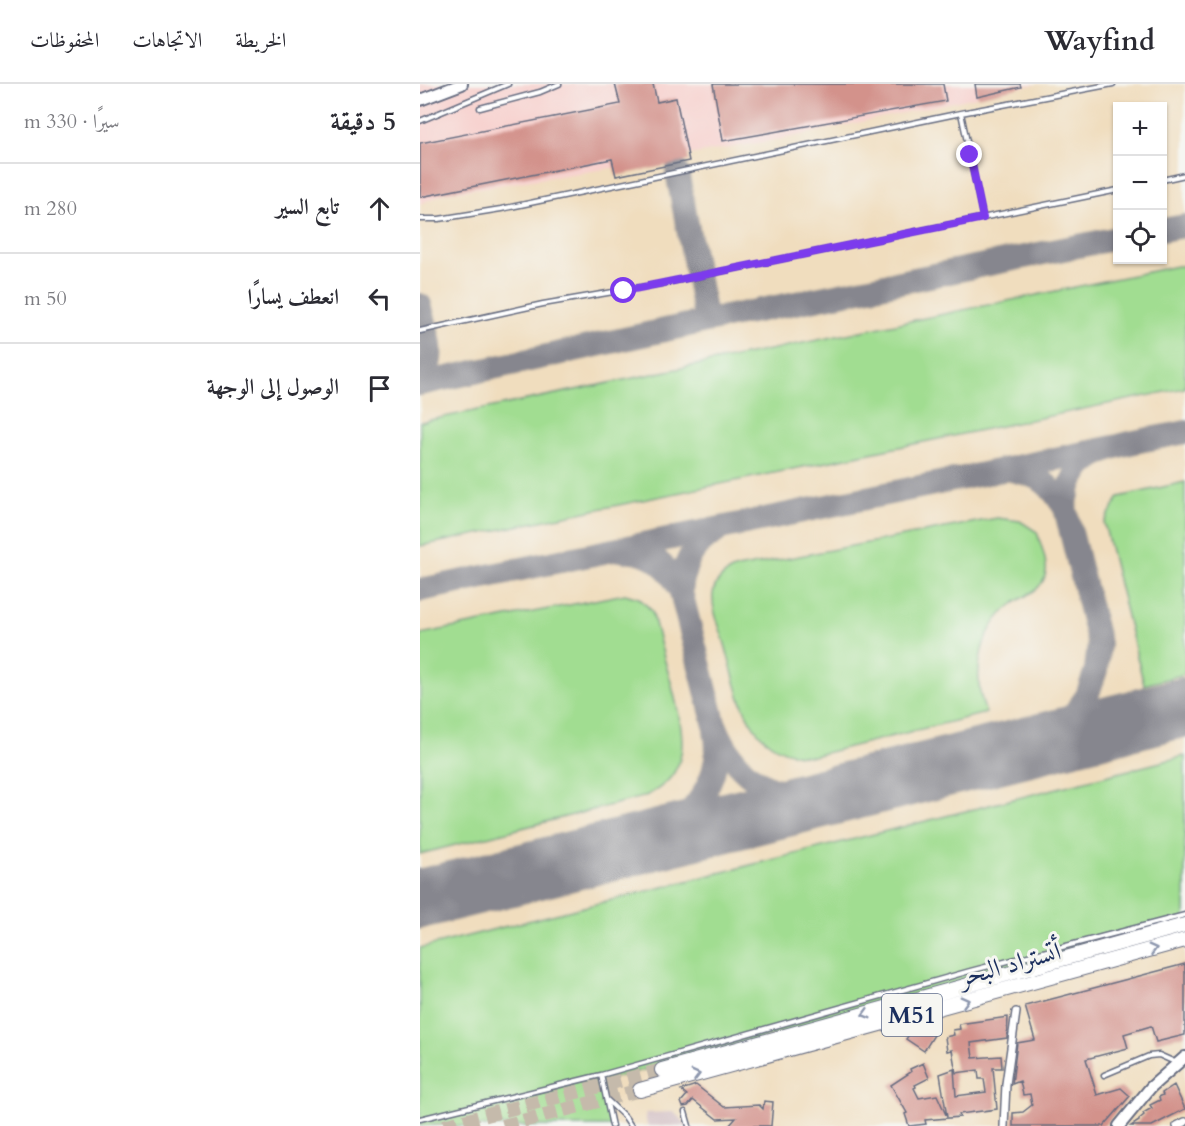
<!DOCTYPE html>
<html lang="ar">
<head>
<meta charset="utf-8">
<style>
	body { margin:0; font-family:Cardo,Amiri,serif; background:#f7f7f7; color:#2b2b33; direction:rtl }
	.controls { position:absolute; right:18px; top:18px; display:grid; overflow:hidden; border-radius:0px; box-shadow:0 2px 4px #0004 }
	.controls button { width:54px; height:54px; display:grid; place-items:center; padding:0; border:0; border-bottom:2px solid #e1e1e2; background:#fff; color:#2b2b33; font:30px sans-serif }
	.stop { position:absolute; width:18px; height:18px; margin:-14px; border:4px solid #7c3aed; border-radius:50%; background:#fff }
	.stop.end { background:#7c3aed; border-color:#fff; box-shadow:0 2px 6px #0008 }
	.list { margin:0; padding:0; list-style:none }
	h2 { display:flex; justify-content:space-between; align-items:center; height:78px; margin:0; padding:0 24px; font-size:26px }
	h2 small { font-size:20px; font-weight:400; color:#7c7c81 }
	.list li { display:grid; grid-template-columns:39px 1fr auto; gap:18px; align-items:center; box-sizing:border-box; height:90px; padding:0 24px; border-top:2px solid #e1e1e2 }
	.list b { display:block; font-size:22px; white-space:nowrap }
	.list em { font-size:20px; font-style:normal; color:#7c7c81 }
	.icon { flex:none; width:33px; height:33px; fill:none; stroke:currentColor; stroke-width:2; stroke-linecap:round; stroke-linejoin:round }
	.map { position:relative; flex:none; width:765px; height:1042px; overflow:hidden; direction:ltr }
	header { display:flex; align-items:center; gap:36px; box-sizing:border-box; height:84px; padding:0 30px; background:#fff; border-bottom:2px solid #e1e1e2 }
	header strong { font-size:28px }
	nav { display:flex; gap:33px; margin-inline-start:auto; font-size:21px }
	main { display:flex }
	aside { flex:1; background:#fff }
	.map>svg:first-child { display:block }
	.built { fill:#f7d0cd }
	.industrial { fill:#d2bec3 }
	.green { fill:#a1dd91; stroke:#5e8678; stroke-width:1.5 }
	.lines { fill:none; stroke-linecap:round; stroke-linejoin:round }
	.taxiway { stroke:#86868e; stroke-width:24 }
	.runway { stroke:#86868e; stroke-width:60 }
	.building { fill:#d3928b }
	.highway-tunnel { stroke:#c5baab; stroke-width:14; stroke-dasharray:14 7; stroke-linecap:butt }
	.lane-casing { stroke:#666c80; stroke-width:7 }
	.street-casing { stroke:#666c80; stroke-width:10 }
	.secondary-casing { stroke:#666c80; stroke-width:14 }
	.primary-casing { stroke:#666c80; stroke-width:14 }
	.highway-casing { stroke:#666c80; stroke-width:16 }
	.lane { stroke:#fff; stroke-width:4 }
	.street { stroke:#fff; stroke-width:7 }
	.secondary { stroke:#fff; stroke-width:10 }
	.primary { stroke:#fff; stroke-width:10 }
	.highway { stroke:#fff; stroke-width:14 }
	.oneway { stroke:#8d97ae }
	.route { stroke:#7c3aed; stroke-width:8 }
	.labels { text-anchor:middle; dominant-baseline:central; stroke-width:6; stroke-linejoin:round; paint-order:stroke }
	.shield { fill:#f6f6f2; stroke:#5d6b8a; stroke-width:1.5 }
	.shield-label { font-size:24px; font-weight:bold; fill:#1b2f5e }
	.street-label { font-size:26px; fill:#1b2f5e; stroke:#f6f6f2 }
</style>
</head>
<body>
<header>
<strong>Wayfind</strong>
<nav><a>الخريطة</a><a>الاتجاهات</a><a>المحفوظات</a></nav>
</header>
<main>
<div class="map">
<svg width="765" height="1042" viewBox="0 0 765 1042">
	<rect width="100%" height="100%" fill="#f6f6f2"/>
	<filter id="ink" filterUnits="userSpaceOnUse"><feTurbulence type="fractalNoise" baseFrequency=".0167" numOctaves="2"/><feDisplacementMap in="SourceGraphic" scale="12" xChannelSelector="R" yChannelSelector="G"/><feConvolveMatrix kernelMatrix="1 2 1 2 8 2 1 2 1" color-interpolation-filters="sRGB"/></filter>
	<filter id="wash" filterUnits="userSpaceOnUse"><feTurbulence type="fractalNoise" baseFrequency=".008" numOctaves="4" result="noise"/><feDisplacementMap in="SourceGraphic" scale="24" xChannelSelector="R" yChannelSelector="G"/><feGaussianBlur stdDeviation="1.35" result="paint"/><feColorMatrix in="noise" values="0 0 0 0 0 0 0 0 0 0 0 0 0 0 0 0 0 1.4 0 .05"/><feComposite in="paint" operator="in"/></filter>
	<g filter="url(#wash)">
		<rect width="100%" height="100%" fill="#f0ddbe"/>
		<path class="built" d="M0,0H616L372,53L199,83L25,109L0,120Z"/>
		<path class="industrial" d="M253,1028L269,1042H227L225,1029Z"/>
		<path class="green" d="M757,182H765V304L0,462V338Z
			M765,398V590L724,601L684,439L699,413Z
			M577,434L600,437L617,448C620,459 628,477 626,488C623,507 606,510 593,520C559,545 551,591 566,629L393,672C327,671 320,615 306,564C302,548 291,526 293,510C295,497 305,488 317,484Z
			M205,510L219,514L232,527C238,551 244,575 251,598C262,643 278,690 223,713L0,770V550Z
			M765,672V841L182,997L191,1042H31L30,1040L0,1042V864Z"/>
		<g class="lines">
			<path class="taxiway" d="M257,88L286,237
				M742,146L765,142
				M0,221C6,244 20,276 0,295
				M0,300L286,237L698,154
				M591,386C621,392 629,399 645,424
				M296,448C270,464 264,478 261,508L294,638C307,673 329,701 368,709C375,710 383,713 390,713C404,712 418,709 432,706
				M204,467C231,465 251,485 261,508
				M0,506L703,361
				M621,659L651,634L667,612L676,586L679,560L645,424C647,413 649,402 654,393C674,357 730,357 765,348
				M231,757C272,736 305,694 295,646"/>
			<path class="runway" d="M0,815L765,623"/>
		</g>
		<g id="blocks">
			<path class="building" d="M195,0H233L237,18L256,14L269,77L196,92L192,75L0,113V59L200,20Z
				M293,0H523L526,17L303,57Z
				M555,0H600L601,3L557,13Z
				M765,880V951L736,958L731,942L704,950L708,964L666,975L677,1011L701,1004L710,1012L684,1042H593V1029L603,1028L612,1021L610,1010L603,1011L600,997L592,1000L597,959L615,956L605,922Z
				M588,933L587,954L551,959L553,974L581,972L582,984H573L577,1025L539,1030L540,1033L505,1036L506,1040L489,1042L485,1030L487,1029L471,1001L491,988L490,985L503,979L509,994L495,1001L496,1003L494,1004L499,1014L517,1011L527,1033L520,990L534,985L536,1012L566,1008L564,995H559L558,986L536,989L532,966L527,967L525,953L534,951L533,946L540,945L539,940Z
				M502,944L514,951L504,967L486,955L492,946L498,950Z
				M276,1001L304,1023L339,1021L343,1025L344,1017L353,1018L351,1042H309L316,1034L297,1035L273,1016L268,1022L263,1023L261,1018L267,1011L261,1006Z
				M754,1001L765,1025L732,1042H711L719,1037V1035L724,1031L723,1029L732,1024L730,1021L740,1016L739,1013L743,1011L742,1009Z"/>
		</g>
	</g>
	<g filter="url(#ink)">
		<use href="#blocks" fill-opacity="0" stroke="#666c80" stroke-width="1.5"/>
		<g class="lines">
			<path class="highway-tunnel" d="M24,1042L242,986
				M83,1042L220,1006"/>
			<defs>
				<path id="lane" d="M60,24L120,8L139,0
					M541,29L563,134
					M0,37L88,0
					M742,96L765,91
					M0,135H19L81,125L541,29L693,0
					M0,247L123,220L240,200L698,106
					M181,991L192,1042
					M684,991L729,972L739,971L757,979
					M187,1016L205,1033L211,1042
					M265,1028L269,1042
					M0,1035L181,991L550,887L765,831"/>
				<path id="street" d="M584,1042L586,1000L596,928
					M757,1042L765,1038"/>
				<path id="secondary" d="M699,1042L731,1003L765,973"/>
				<path id="primary" d="M0,16L42,0"/>
				<path id="highway" d="M242,986L765,841
					M220,1006L765,856"/>
			</defs>
			<use href="#lane" class="lane-casing"/>
			<use href="#street" class="street-casing"/>
			<use href="#secondary" class="secondary-casing"/>
			<use href="#primary" class="primary-casing"/>
			<use href="#highway" class="highway-casing"/>
			<use href="#lane" class="lane"/>
			<use href="#street" class="street"/>
			<use href="#secondary" class="secondary"/>
			<use href="#primary" class="primary"/>
			<use href="#highway" class="highway"/>
		</g>
		<defs><path id="oneway-chevron" d="M-2-3.5L2.5 0L-2 3.5" fill="none" stroke-width="1.6" stroke-linecap="round" stroke-linejoin="round" transform="scale(1.5)"/></defs>
		<g class="oneway">
			<use href="#oneway-chevron" transform="translate(733 865) rotate(-15)"/>
			<use href="#oneway-chevron" transform="translate(545 917) rotate(-15)"/>
			<use href="#oneway-chevron" transform="translate(446 930) rotate(164)"/>
			<use href="#oneway-chevron" transform="translate(276 991) rotate(-15)"/>
		</g>
	</g>
	<g class="lines" filter="url(#ink)">
		<path class="route" d="M204,207L563,134L550,71"/>
	</g>
	<g class="labels">
		<rect class="shield" x="462" y="910" width="60" height="42" rx="4.5"/>
		<g class="shield-label">
			<text x="492" y="931">M51</text>
		</g>
		<g class="street-label">
			<text transform="translate(590 880) rotate(-15)">أتستراد البحر</text>
		</g>
	</g>
</svg>
<div class="controls">
<button>+</button>
<button>−</button>
<button><svg class="icon" aria-label="locate" viewBox="0 0 24 24"><circle cx="12" cy="12" r="6"/><path d="M12 2v4M12 18v4M2 12h4M18 12h4"/></svg></button>
</div>
<div class="stop" style="left:204px;top:207px"></div>
<div class="stop end" style="left:550px;top:71px"></div>
</div>
<aside>
<h2>5 دقيقة<small>سيرًا · 330 m</small></h2>
<ul class="list">
<li><svg class="icon" aria-label="ahead" viewBox="0 0 24 24"><path d="M12 20V5M6 11l6-6 6 6"/></svg><div><b>تابع السير</b></div><em>280 m</em></li>
<li><svg class="icon" aria-label="left" viewBox="0 0 24 24"><path d="M17 20v-9H6M10 6l-5 5 5 5"/></svg><div><b>انعطف يسارًا</b></div><em>50 m</em></li>
<li><svg class="icon" aria-label="arrive" viewBox="0 0 24 24"><path d="M6 21V4h12l-3 4 3 4H6"/></svg><div><b>الوصول إلى الوجهة</b></div></li>
</ul>
</aside>
</main>
</body>
</html>
